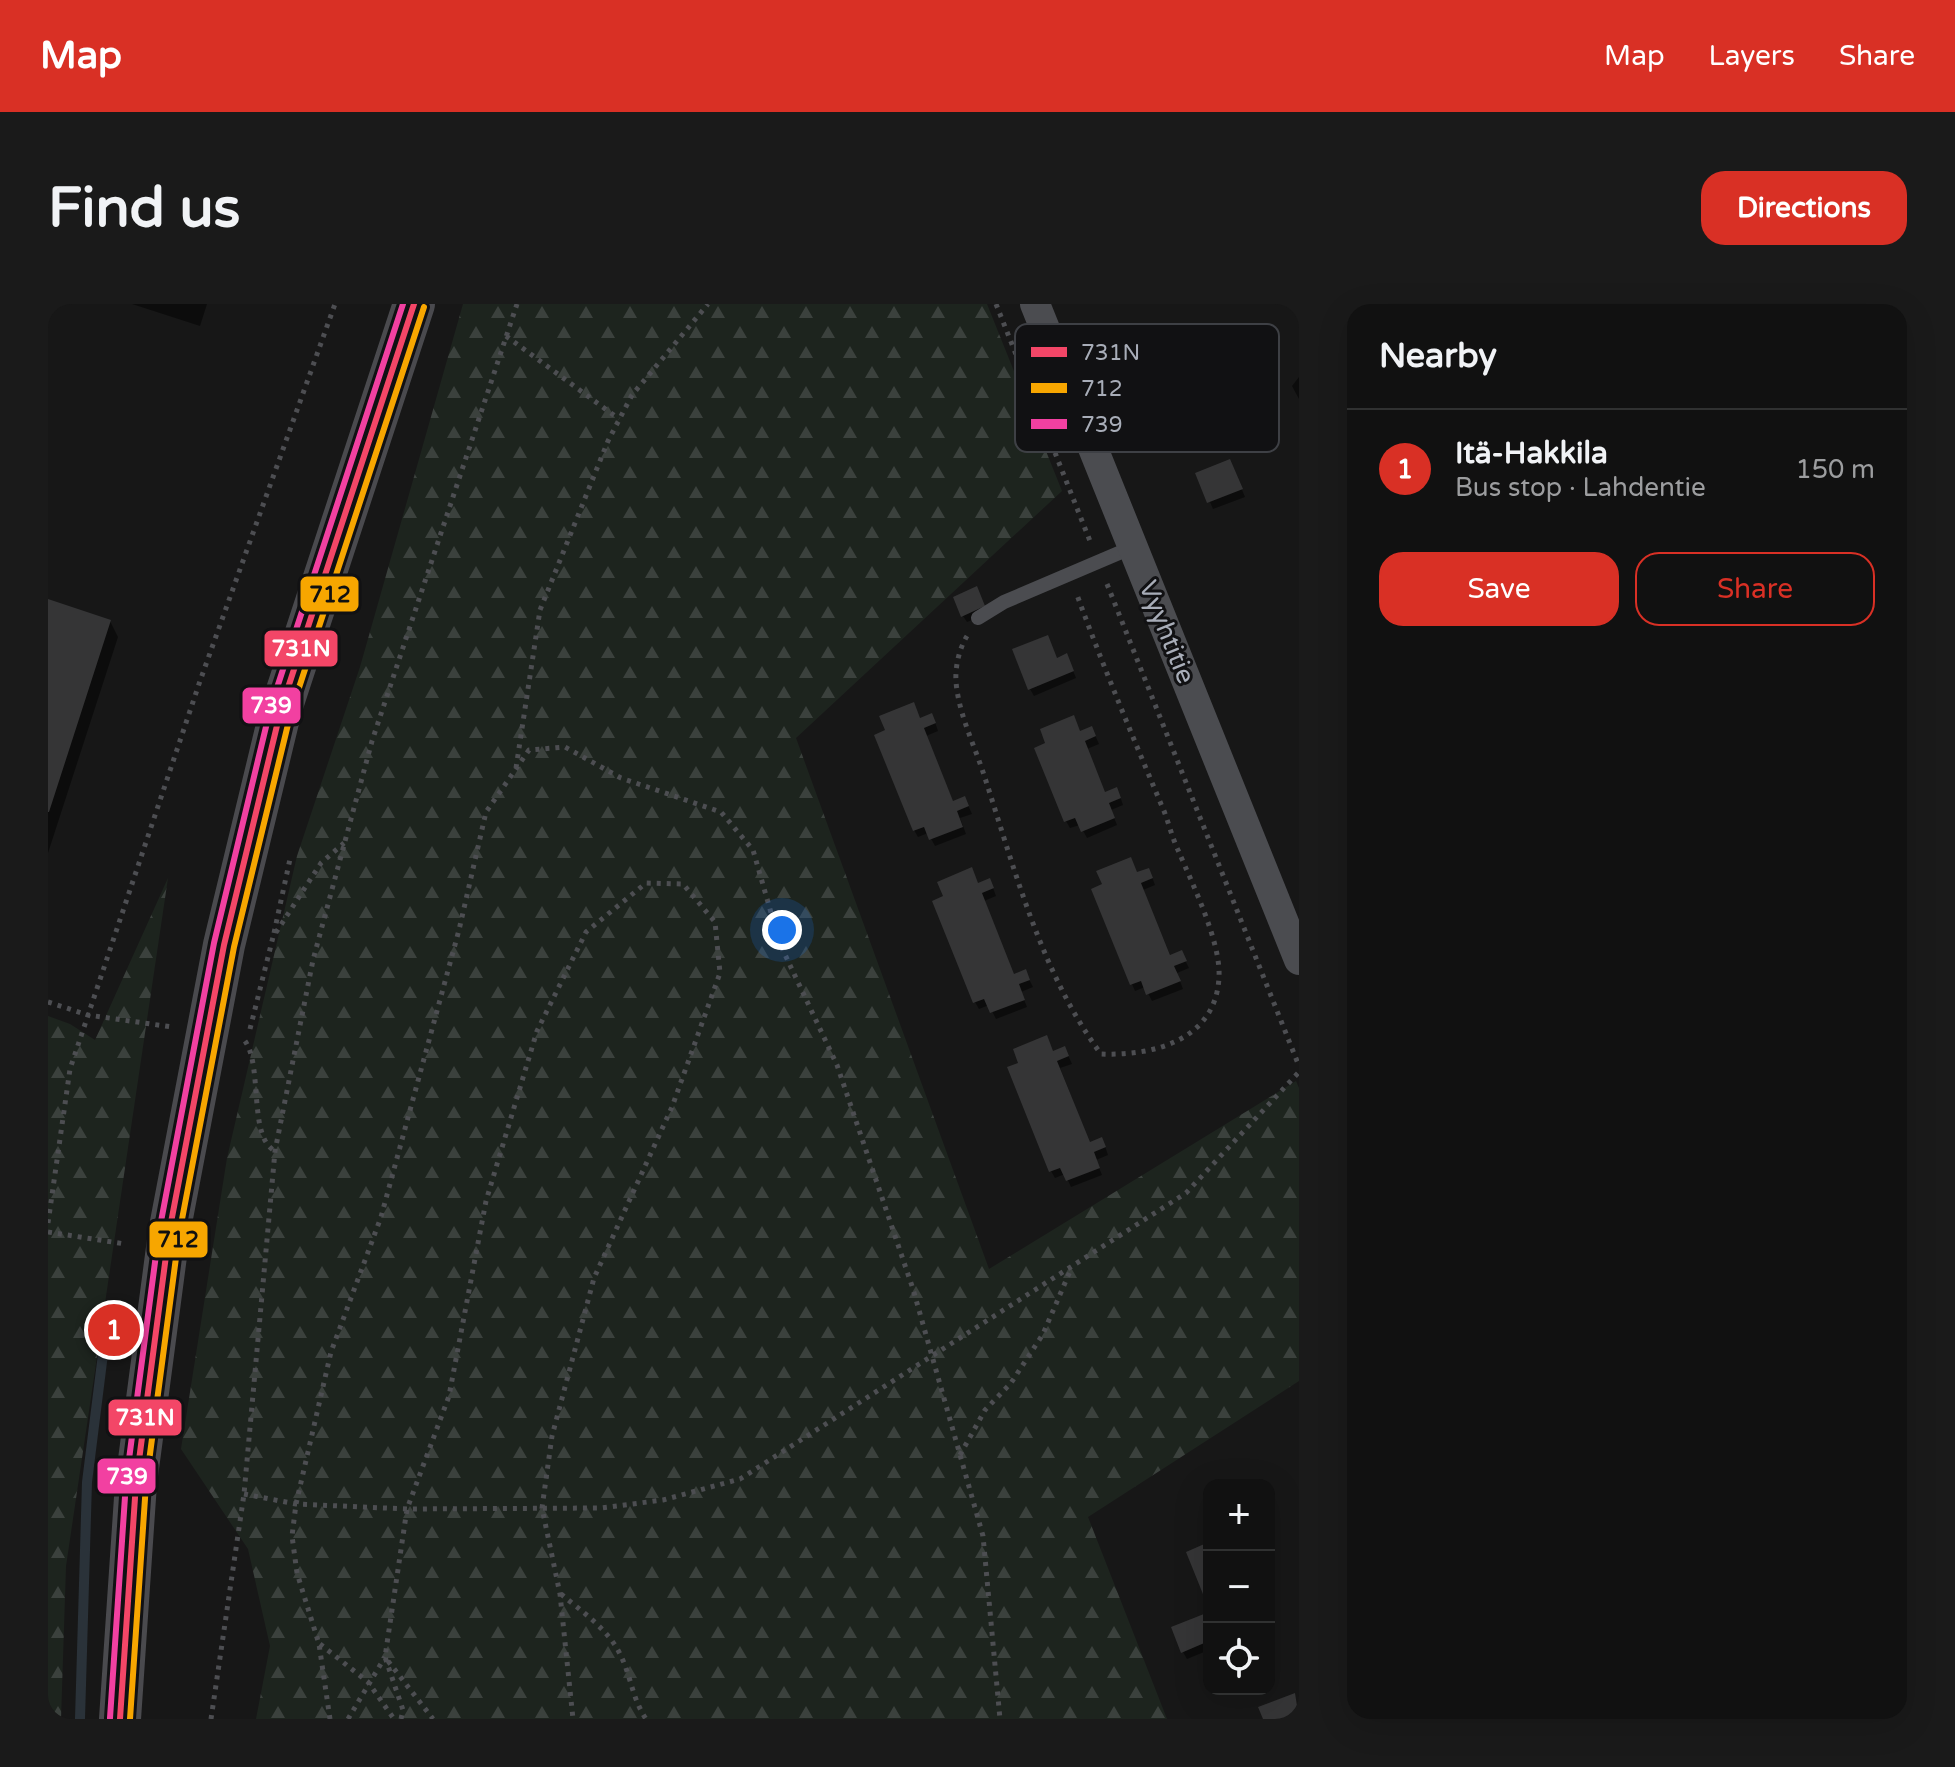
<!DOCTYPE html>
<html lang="en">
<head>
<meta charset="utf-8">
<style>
	body { margin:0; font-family:"Varela Round",sans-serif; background:#1a1a1a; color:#f1f3f6 }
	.controls { position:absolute; right:24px; bottom:24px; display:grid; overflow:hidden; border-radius:16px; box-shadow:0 8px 32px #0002 }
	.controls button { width:72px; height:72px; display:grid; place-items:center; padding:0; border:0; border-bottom:2px solid #303131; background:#111; color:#f1f3f6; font:40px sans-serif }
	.you { position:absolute; left:734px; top:626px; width:28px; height:28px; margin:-20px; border:6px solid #fff; border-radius:50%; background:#1a73e8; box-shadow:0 0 0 12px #1a73e833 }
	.badge { display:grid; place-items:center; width:52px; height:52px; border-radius:50%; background:#d93025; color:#fff; font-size:26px; font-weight:700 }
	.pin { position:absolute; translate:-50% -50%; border:4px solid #fff; box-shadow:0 2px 8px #0006 }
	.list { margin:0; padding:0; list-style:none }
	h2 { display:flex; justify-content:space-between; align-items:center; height:104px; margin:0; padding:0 32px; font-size:34px }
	h2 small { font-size:26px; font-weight:400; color:#9c9d9f }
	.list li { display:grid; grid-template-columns:52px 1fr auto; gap:24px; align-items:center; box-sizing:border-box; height:120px; padding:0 32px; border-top:2px solid #303131 }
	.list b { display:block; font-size:30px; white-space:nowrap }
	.list p { margin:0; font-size:26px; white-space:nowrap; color:#9c9d9f }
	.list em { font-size:26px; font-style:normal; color:#9c9d9f }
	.actions { display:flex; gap:16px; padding:24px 32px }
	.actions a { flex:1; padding:18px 0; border:2px solid #d93025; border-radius:24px; text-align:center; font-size:28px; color:#d93025 }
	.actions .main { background:#d93025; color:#fff }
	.icon { flex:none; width:44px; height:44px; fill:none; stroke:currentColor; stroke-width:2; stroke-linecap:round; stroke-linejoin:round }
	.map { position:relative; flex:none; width:1251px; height:1415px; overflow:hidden; border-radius:24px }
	header { display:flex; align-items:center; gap:48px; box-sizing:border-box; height:112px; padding:0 40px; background:#d93025; color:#fff }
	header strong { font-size:38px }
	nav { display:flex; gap:44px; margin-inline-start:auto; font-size:28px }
	.intro { display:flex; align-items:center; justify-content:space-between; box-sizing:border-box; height:192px; padding:0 48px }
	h1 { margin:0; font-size:56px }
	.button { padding:20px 36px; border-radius:24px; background:#d93025; color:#fff; font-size:28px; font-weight:700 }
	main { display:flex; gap:48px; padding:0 48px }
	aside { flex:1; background:#111; border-radius:24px; box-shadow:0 8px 32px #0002 }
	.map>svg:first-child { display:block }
	.forest { fill:url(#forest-firs) }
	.shadow { fill:#0007 }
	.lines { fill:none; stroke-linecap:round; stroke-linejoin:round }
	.stream { stroke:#2a3239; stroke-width:10 }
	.building { fill:#353536 }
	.path { stroke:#4d4e52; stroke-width:5; stroke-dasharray:4 6; stroke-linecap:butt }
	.lane { stroke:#4b4c50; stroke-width:14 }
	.street { stroke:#4b4c50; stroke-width:30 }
	.secondary { stroke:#4a4a4e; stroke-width:42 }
	.bus-1-casing { stroke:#111113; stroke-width:12 }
	.bus-2-casing { stroke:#111113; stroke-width:12 }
	.bus-3-casing { stroke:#111113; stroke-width:12 }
	.bus-1 { stroke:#f34667; stroke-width:6 }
	.bus-2 { stroke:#f7a600; stroke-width:6 }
	.bus-3 { stroke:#f240a1; stroke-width:6 }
	.labels { text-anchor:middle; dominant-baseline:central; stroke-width:6; stroke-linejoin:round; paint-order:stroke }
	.street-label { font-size:26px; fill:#a8adb8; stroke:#111113 }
	.key { fill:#111113; stroke:#3e4045; stroke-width:2 }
	.key-label { font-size:22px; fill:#a8adb8 }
	.line-badge { stroke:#111113; stroke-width:3 }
	.badge-label { font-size:22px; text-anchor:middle; font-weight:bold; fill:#fff }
	.pale-badge-label { font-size:22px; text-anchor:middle; font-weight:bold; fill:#111 }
</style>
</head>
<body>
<header>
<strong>Map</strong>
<nav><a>Map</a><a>Layers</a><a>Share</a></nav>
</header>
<div class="intro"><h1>Find us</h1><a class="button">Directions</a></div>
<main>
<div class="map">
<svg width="1251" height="1415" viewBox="0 0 1251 1415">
	<defs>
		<pattern id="forest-firs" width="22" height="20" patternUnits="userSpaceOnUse" patternTransform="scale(2)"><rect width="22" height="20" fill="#1d241e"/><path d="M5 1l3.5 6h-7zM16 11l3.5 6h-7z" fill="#3b413d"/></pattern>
	</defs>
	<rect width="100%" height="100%" fill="#171717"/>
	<path class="forest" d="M415,0H939L1014,187L748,434L941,965L1248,777L1251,784V1077L1040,1213L1119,1415H208L222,1342L200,1245L133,1145L179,854L249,552L312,363Z
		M120,574L18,1262L13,1415H0V712L22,720L47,736Z"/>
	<path class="shadow" d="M84,0H159L152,22Z
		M1251,73V95L1244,82Z
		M1185,164L1197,193L1165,205L1150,170Z
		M928,285L939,310L919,318L915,312Z
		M0,298L62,317L70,333L0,549Z
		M1009,356L1022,359L1028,374L986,392L982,385Z
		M872,416L887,418L890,427L878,432L905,499L920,501L924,510L912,514L918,530L887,542L880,529L870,533L866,526Z
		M1032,429L1047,431L1051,440L1039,445L1057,490L1072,492L1075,501L1063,506L1069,521L1039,534L1032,521L1022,524L1018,517L989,445Z
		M1089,570L1104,573L1107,581L1095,586L1123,653L1137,656L1141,664L1129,669L1135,685L1104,697L1097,683L1087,687L1084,680Z
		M930,581L945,584L948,592L936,597L966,672L981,675L985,683L973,688L979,703L948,715L941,701L931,705L927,698Z
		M1005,749L1020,751L1024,760L1012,764L1042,840L1057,842L1060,851L1048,856L1054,871L1023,883L1017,870L1007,874L1003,867Z
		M1161,1310V1346L1139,1355L1135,1348Z"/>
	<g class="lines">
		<path class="stream" d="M32,1415L39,1178L55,1050"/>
	</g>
	<path class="building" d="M1182,155L1195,185L1159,199L1147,169Z
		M929,282L937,302L913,313L905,293Z
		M0,295L63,316L1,508H0Z
		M1000,331L1009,354L1019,349L1026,367L980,386L964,345Z
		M866,398L872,414L884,409L888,419L876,424L905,497L917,492L921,502L909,507L915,523L881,536L876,523L865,527L826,431L837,426L831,412Z
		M1026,411L1032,427L1044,422L1048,432L1037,437L1057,488L1069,483L1073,494L1061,499L1067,514L1033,528L1027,514L1016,518L986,444L997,439L992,425Z
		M1083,553L1089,568L1101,564L1105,574L1093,579L1122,651L1134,646L1139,657L1126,662L1133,677L1098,691L1093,677L1082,681L1043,585L1054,580L1048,567Z
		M924,563L930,579L942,574L946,584L934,589L966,670L978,665L982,676L971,680L977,696L942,709L936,695L925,699L884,597L895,592L889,578Z
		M999,731L1005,747L1017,742L1021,752L1009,757L1042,838L1054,833L1058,843L1046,848L1052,864L1018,877L1012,864L1001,868L959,763L970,759L965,745Z
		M1161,1238V1305L1138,1248Z
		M1161,1308V1337L1133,1349L1123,1323Z
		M1247,1389L1251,1415H1215L1210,1403Z"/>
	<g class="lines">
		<path class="path" d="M948,0L1042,237
			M458,32L571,115
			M1059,280L1251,762
			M919,332C911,345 907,363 908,378C911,411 926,440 936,471C967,566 993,669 1053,750C1104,752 1168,737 1171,673C1173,638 1144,579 1130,546C1123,531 1120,515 1113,500C1084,431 1055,362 1029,291
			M468,464L492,306L560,137L584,91L660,0
			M226,629L242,555
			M0,698L40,711L124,723
			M202,725L225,633L273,559L296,539
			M197,737C215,762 200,833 227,847
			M0,919L22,765L152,377L287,0
			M0,928L77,940
			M912,1151L937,1106L963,1079L995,1030L1023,965
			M196,1190L248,1200L359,1205L553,1204L615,1196L692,1175L1138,889L1251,768
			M513,1290C533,1307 560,1325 572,1350C583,1372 584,1394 598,1415
			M272,1340L320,1378L346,1415
			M340,1357L385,1415
			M163,1415L196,1190L227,847L265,656L324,437L469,0
			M282,1415L271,1340L249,1269L244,1232L248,1200L283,1048L333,913L411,626L438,508L481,446L517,443L573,474L673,508L705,546L732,640L789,761L865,985L935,1232L952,1415
			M300,1415L337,1353
			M353,1415L355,1406L337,1353L359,1205L401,1092L438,897L489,727L538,628L598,579L635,580L667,618L672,669L624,803L546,974L504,1132L494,1204L512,1290L525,1415"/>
		<path class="lane" d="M930,314L956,298L1085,243"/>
		<path class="street" d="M987,0L1251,656"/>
		<path class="secondary" d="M72,1415L88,1179L121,929L176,641L233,405L366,0"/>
		<defs>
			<path id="bus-1" d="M72,1415L88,1179L121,929L176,641L233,405L366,0"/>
			<path id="bus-2" d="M82,1415L98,1180L131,931L186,643L243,408L376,3"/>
			<path id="bus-3" d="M62,1414L78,1178L111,928L166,639L223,402L355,0"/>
		</defs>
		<use href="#bus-1" class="bus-1-casing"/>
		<use href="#bus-2" class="bus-2-casing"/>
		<use href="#bus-3" class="bus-3-casing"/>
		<use href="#bus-1" class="bus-1"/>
		<use href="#bus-2" class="bus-2"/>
		<use href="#bus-3" class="bus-3"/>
	</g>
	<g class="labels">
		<g class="street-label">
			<text transform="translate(1119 328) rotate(68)">Vyyhtitie</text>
		</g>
	</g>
	<rect x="967" y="20" width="264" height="128" rx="12" class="key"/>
	<rect x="983" y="43" width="36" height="10" fill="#f34667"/>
	<rect x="983" y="79" width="36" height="10" fill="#f7a600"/>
	<rect x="983" y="115" width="36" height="10" fill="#f240a1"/>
	<g class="key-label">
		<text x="1033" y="56">731N</text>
		<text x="1033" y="92">712</text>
		<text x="1033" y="128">739</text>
	</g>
	<g class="line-badge">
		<rect x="251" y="271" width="61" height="38" rx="8" fill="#f7a600"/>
		<rect x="215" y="325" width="76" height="39" rx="8" fill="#f34667"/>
		<rect x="193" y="382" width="61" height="39" rx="8" fill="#f240a1"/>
		<rect x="100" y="916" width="61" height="39" rx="8" fill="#f7a600"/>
		<rect x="59" y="1094" width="76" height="39" rx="8" fill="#f34667"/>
		<rect x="48" y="1153" width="61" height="38" rx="8" fill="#f240a1"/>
	</g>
	<g class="badge-label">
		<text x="253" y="352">731N</text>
		<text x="223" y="409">739</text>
		<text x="97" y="1121">731N</text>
		<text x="79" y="1180">739</text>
	</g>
	<g class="pale-badge-label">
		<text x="282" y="298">712</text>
		<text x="130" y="943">712</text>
	</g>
</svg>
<div class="controls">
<button>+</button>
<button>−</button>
<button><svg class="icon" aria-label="locate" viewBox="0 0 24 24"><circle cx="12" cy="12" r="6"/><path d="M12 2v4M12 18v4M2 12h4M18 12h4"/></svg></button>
</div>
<div class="you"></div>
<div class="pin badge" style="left:66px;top:1026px">1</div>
</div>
<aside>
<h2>Nearby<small></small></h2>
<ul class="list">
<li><span class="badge">1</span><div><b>Itä-Hakkila</b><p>Bus stop · Lahdentie</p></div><em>150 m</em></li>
</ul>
<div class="actions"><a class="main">Save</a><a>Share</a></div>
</aside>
</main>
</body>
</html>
